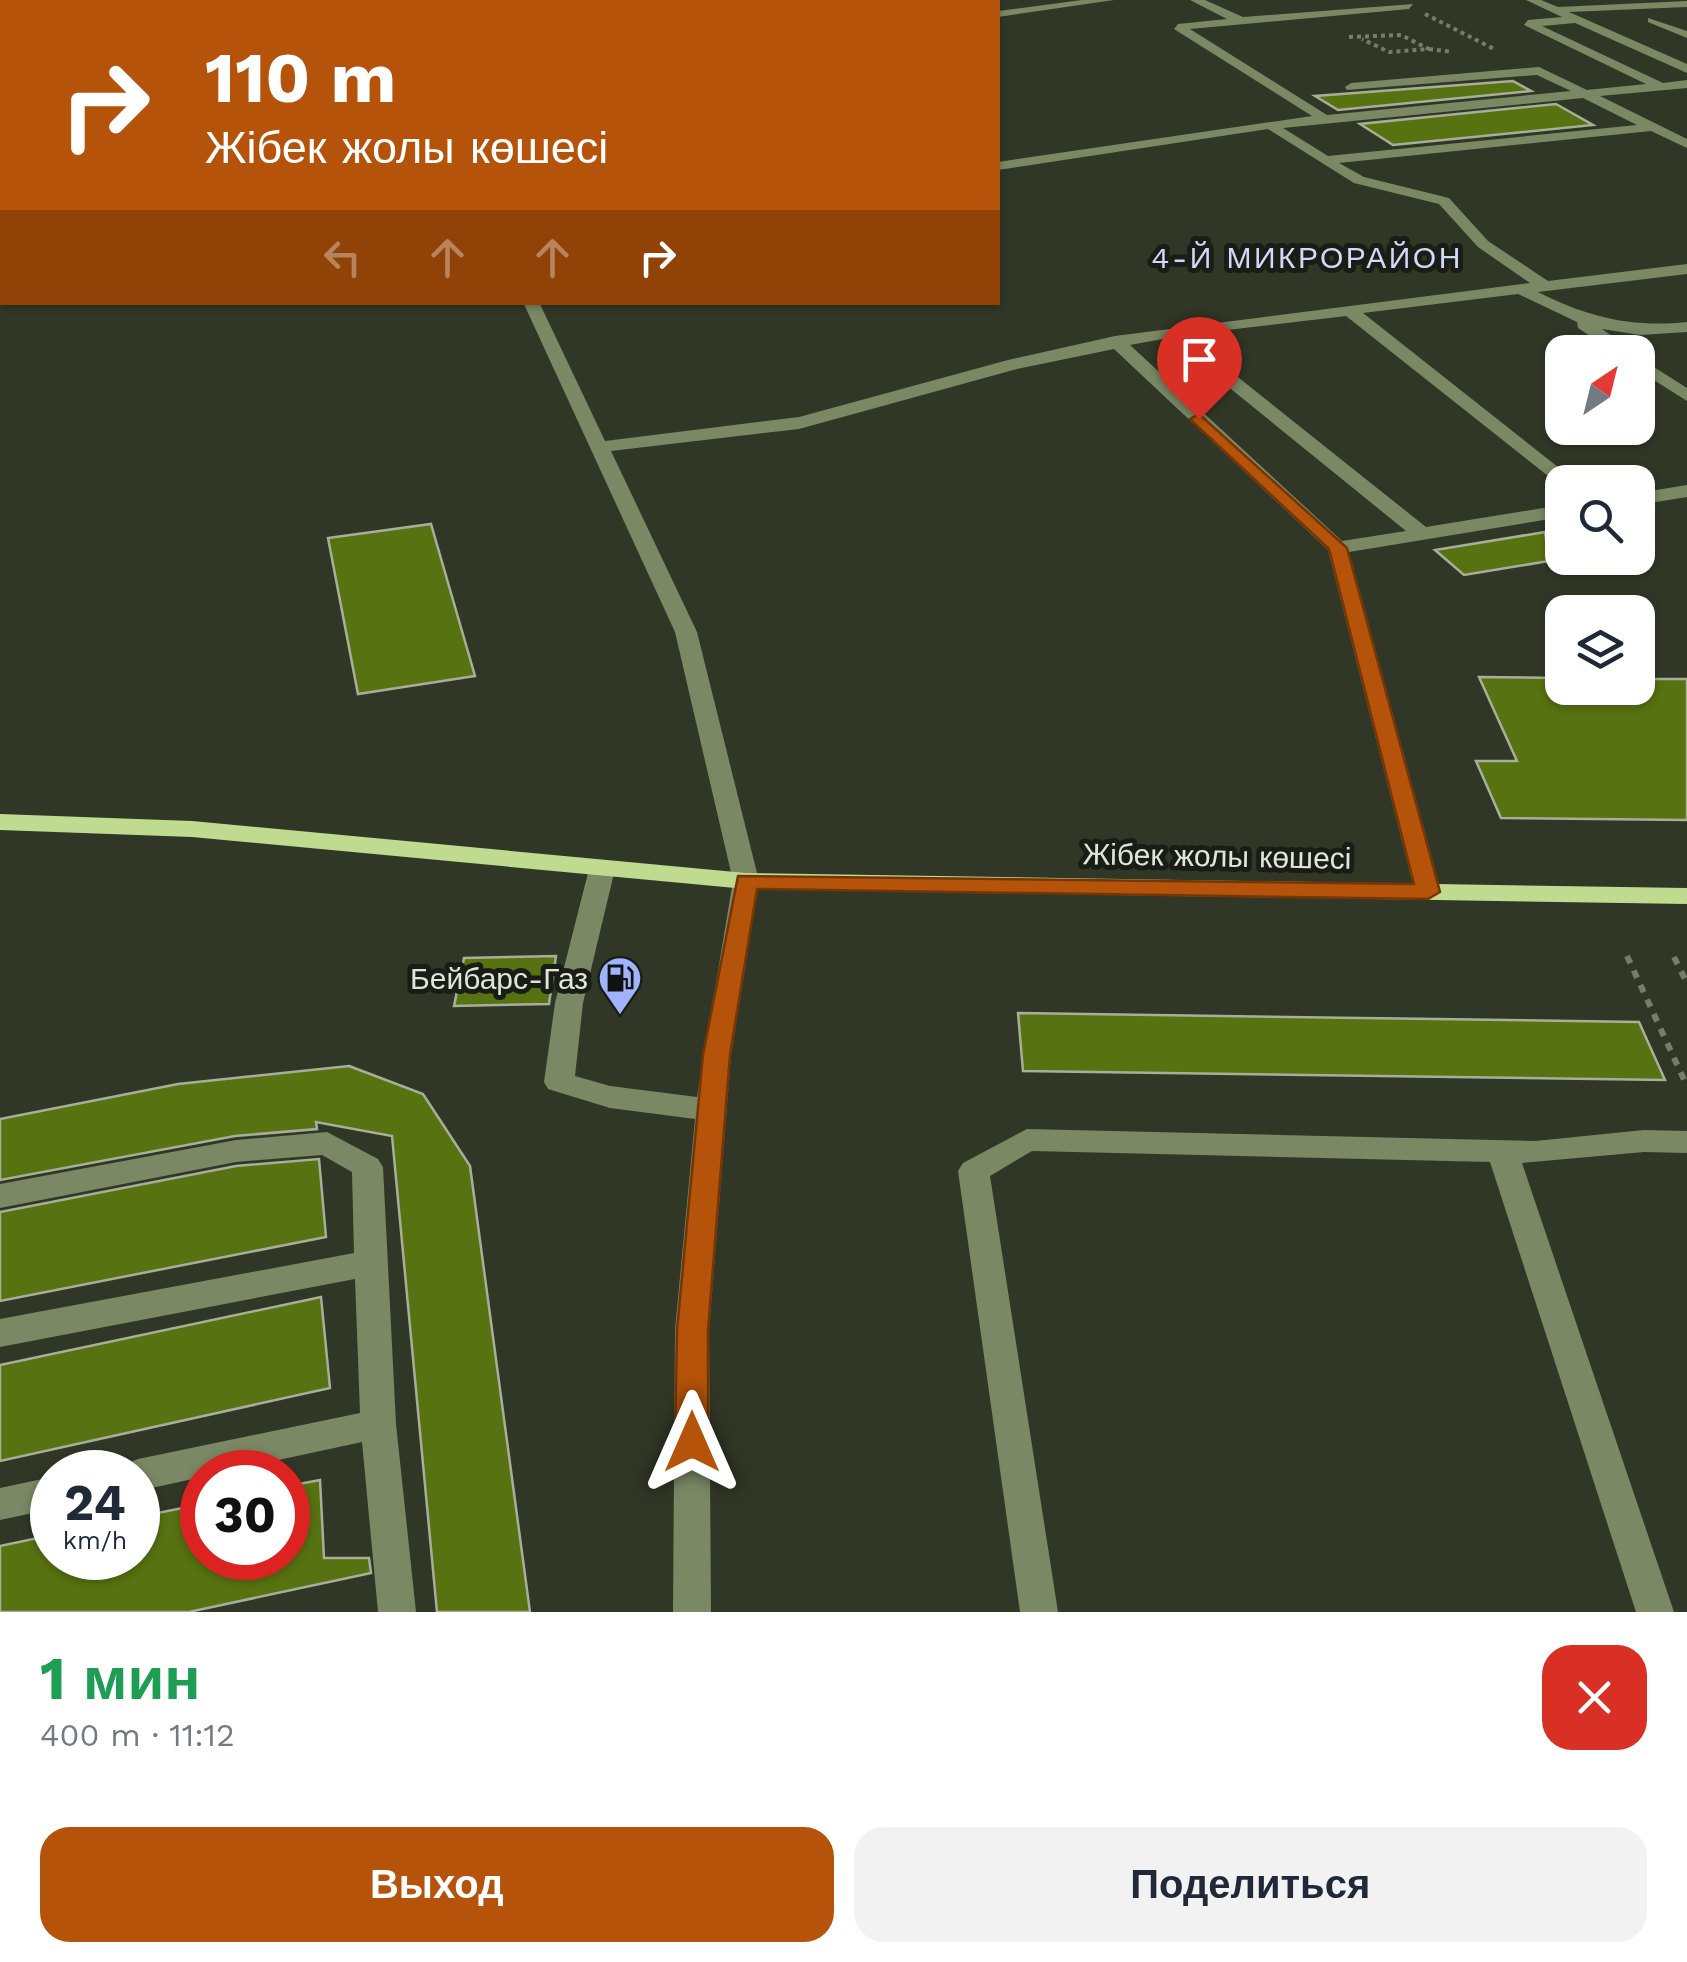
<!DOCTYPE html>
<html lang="ru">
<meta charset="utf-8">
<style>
body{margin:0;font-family:"Work Sans",sans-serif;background:#f2f2f3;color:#1f2937;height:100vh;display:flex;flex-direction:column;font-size:38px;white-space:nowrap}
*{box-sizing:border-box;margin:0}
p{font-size:32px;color:#747a83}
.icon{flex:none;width:55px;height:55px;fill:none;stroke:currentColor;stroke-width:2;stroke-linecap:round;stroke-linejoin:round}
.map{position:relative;height:1612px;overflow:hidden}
.drawer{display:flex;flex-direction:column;background:#fff;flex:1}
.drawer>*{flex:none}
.top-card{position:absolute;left:0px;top:0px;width:1000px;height:305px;box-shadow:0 2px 8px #0004;background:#b45309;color:#fff;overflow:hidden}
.needle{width:65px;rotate:35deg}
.buttons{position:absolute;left:1545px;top:335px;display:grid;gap:20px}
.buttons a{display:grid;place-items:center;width:110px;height:110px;border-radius:20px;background:#fff;box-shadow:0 2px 8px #0004;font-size:50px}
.speed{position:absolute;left:30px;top:1450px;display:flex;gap:20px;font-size:50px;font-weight:700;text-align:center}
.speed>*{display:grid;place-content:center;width:130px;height:130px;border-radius:50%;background:#fff;box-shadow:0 2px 8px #0004;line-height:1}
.speed small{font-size:25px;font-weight:400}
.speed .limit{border:15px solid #d22;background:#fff;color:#111}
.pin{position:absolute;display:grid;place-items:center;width:85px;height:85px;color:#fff;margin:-102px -42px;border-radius:50% 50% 50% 0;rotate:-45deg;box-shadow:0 0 10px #0007}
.pin .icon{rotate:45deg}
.me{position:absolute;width:110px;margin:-55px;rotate:0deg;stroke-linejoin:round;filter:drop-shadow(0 0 8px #0008)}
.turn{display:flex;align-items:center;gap:35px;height:210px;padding:0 40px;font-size:45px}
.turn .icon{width:130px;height:130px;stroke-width:2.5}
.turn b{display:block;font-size:70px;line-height:85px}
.lanes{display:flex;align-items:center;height:95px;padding:0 40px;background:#0003;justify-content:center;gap:50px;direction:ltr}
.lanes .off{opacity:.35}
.round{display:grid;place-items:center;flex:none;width:105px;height:105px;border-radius:30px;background:#f2f2f3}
.overview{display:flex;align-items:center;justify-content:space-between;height:170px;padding:0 40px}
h1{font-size:60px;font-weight:700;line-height:75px;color:#1e9e55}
.button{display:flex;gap:20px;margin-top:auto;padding:20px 40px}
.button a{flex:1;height:115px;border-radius:30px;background:#b45309;color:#fff;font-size:40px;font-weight:700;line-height:115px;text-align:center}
.button a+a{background:#f2f2f3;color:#1f2937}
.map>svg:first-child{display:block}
</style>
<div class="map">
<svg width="1687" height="1612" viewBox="0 0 1687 1612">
<rect width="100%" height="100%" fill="#313726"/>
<path fill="#577210" stroke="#a7af9b" stroke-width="2.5" d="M1513,81L1531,91L1338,110L1315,96Z
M1556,104L1593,125L1393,145L1360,124Z
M431,524L475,676L358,694L328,538Z
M1545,532L1549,561L1464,575L1435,550Z
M1479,677L1562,678V688H1638V679H1687V820L1501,818L1476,761H1517Z
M556,956L549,1004L454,1006L464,958Z
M1018,1013L1639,1022L1665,1080L1023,1071Z
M349,1066L423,1094L470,1166L530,1612H437L392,1136L316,1122L317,1129L235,1136L0,1180V1119L178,1084Z
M319,1159L326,1237L0,1301V1212L236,1166Z
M321,1297L330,1388L0,1461V1365Z
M320,1480L324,1558H369L371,1573L189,1612H0V1546L52,1535V1558H138V1517L202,1504V1558H288V1486Z"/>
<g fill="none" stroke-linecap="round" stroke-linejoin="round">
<path stroke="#777d6e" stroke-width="4" stroke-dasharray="4 4" stroke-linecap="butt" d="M1425,14L1494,49
M1349,37L1401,35L1429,49L1389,52L1362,39
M1429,49L1452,52"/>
<path stroke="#777d6e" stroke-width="6" stroke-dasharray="8 8" stroke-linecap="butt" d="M1627,956L1687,1086
M1674,957L1687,983"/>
<path fill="#7a8864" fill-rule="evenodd" d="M383,0H395L396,2H385Z
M1082,0H1114L998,17V11Z
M1190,0H1205L1243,17L1413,4L1409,9L1190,29L1327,115L1571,91L1537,75L1347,90L1345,87L1351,83L1539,67L1587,90L1646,84L1524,25L1528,20L1562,17L1526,0H1541L1558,7L1687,1V7L1569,12L1687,64V73L1575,23L1542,26L1663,83L1687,80V88L1600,96L1687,139V148L1651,131L1339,163L1364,177L1449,198L1488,241L1548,281L1687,264V274L1538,292C1587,317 1632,328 1687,322V332L1640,335L1602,329L1634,352H1614L1578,328L1577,322L1518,294L1363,313L1577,482H1562V487L1346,316L1185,335L1426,527L1562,505V517L1349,552L1441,892L1428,900L1415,892L1328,550L1114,349L1017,369L799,429L611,451L697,632L759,881L731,1055L709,1330L711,1612H673L675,1330L695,1119L610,1108L548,1089L544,1082L555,1003L589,869L602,861L615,869L583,1003L575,1076L610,1086L697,1097L733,881L675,632L523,302H539L605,441L799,417L1008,360L1115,336L1530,283L1478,247L1439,204L1354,183L1268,129L998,170V162L1312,116L1174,29L1178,24L1227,19ZM1583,98L1637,125L1328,156L1283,128ZM1168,338L1406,531L1342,541L1130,345Z
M1648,18L1687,31V38L1648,22Z
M1638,357L1687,388V401L1638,370Z
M1687,485V497L1638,505V493Z
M1027,1129L1535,1141L1644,1130L1687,1131V1153L1644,1152L1522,1163L1674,1612H1636L1490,1162L1032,1151L990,1176L1058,1612H1020L958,1171L963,1163Z
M327,1132L378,1159L383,1167L396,1424L416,1612H378L362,1442L223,1472H202V1477L138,1491V1472H121L125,1464L138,1459L360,1413L355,1279L0,1347V1319L354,1253L352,1172L322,1155L236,1162L0,1208V1184L236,1140Z
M52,1477V1509L0,1520V1488Z"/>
<path fill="#bfdb8f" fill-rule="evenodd" d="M0,814L192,821L746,873L1687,888V904L746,889L192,837L0,830Z"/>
</g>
<path fill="#b45309" stroke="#753606" stroke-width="2.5" d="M1199,414L1347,548L1440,892L1428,899L757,889L730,1055L708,1330V1442L703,1452L692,1456L680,1452L675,1442L677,1330L703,1055L738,876L1414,884L1329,549L1193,422L1190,419Z"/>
<defs>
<g id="fuel-pin" transform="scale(2.25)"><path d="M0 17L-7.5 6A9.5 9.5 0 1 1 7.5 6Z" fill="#a0b3fd" stroke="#1a1d16"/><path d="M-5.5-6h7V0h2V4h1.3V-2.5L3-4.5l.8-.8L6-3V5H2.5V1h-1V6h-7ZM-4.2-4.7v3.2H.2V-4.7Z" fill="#111"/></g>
</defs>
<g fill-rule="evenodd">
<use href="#fuel-pin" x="620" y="978"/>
</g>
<g text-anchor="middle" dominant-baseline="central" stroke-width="10" stroke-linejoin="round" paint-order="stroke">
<g font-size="30" letter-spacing="2.5" fill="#d1d9f6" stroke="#1a1d16">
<text x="1307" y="257">4-Й МИКРОРАЙОН</text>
</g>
<g font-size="30" fill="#e0e5da" stroke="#1a1d16">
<text transform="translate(1217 856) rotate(1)">Жібек жолы көшесі</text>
</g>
<g font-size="30" fill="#e0e5da" stroke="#1a1d16" text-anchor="end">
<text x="588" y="978">Бейбарс-Газ</text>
</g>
</g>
</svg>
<div class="buttons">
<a><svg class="needle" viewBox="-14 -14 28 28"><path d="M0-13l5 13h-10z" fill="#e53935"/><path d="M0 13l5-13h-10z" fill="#747a83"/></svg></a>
<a><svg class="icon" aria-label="search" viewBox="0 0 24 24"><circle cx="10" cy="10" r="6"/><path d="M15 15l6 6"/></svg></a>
<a><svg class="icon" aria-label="layers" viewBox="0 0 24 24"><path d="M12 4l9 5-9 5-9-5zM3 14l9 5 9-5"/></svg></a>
</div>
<div class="speed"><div>24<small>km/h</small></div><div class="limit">30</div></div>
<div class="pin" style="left:1199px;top:419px;background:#d93025"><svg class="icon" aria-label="arrive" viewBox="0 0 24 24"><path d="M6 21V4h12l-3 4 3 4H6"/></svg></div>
<svg class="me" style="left:692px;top:1442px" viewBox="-20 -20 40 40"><path d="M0-17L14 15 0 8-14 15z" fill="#b45309" stroke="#fff" stroke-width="4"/></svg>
<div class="top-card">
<div class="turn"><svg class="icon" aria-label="right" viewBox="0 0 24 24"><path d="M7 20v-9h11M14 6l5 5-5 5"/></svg><div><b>110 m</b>Жібек жолы көшесі</div></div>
<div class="lanes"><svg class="icon off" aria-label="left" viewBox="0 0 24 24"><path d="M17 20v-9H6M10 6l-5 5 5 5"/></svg><svg class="icon off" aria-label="ahead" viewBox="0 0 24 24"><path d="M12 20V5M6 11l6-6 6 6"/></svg><svg class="icon off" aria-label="ahead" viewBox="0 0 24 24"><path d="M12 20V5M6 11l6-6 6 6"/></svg><svg class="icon" aria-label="right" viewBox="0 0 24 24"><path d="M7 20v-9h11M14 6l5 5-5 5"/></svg></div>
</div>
</div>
<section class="drawer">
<div class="overview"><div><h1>1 мин</h1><p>400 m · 11:12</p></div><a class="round" style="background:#d93025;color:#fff"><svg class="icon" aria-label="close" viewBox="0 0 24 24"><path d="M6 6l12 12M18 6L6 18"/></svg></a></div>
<div class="button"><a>Выход</a><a>Поделиться</a></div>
</section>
